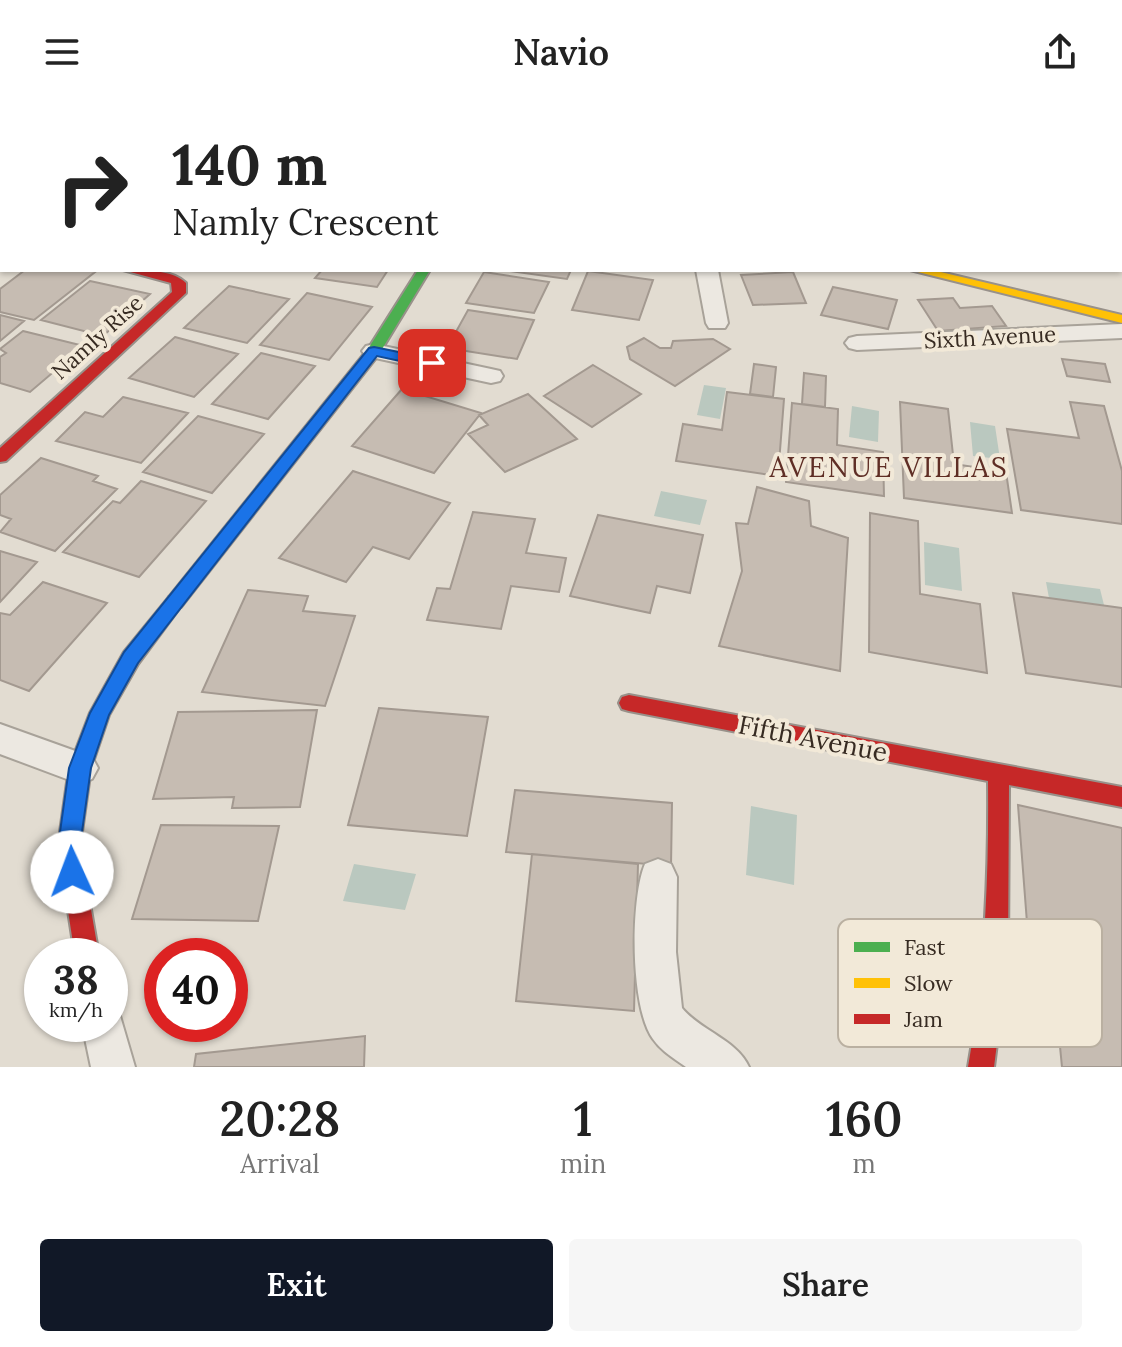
<!DOCTYPE html>
<style>
body{margin:0;font-family:Lora,serif;background:#f6f6f6;color:#222;height:100vh;display:flex;flex-direction:column;font-size:30px;white-space:nowrap}
*{box-sizing:border-box;margin:0}
p{font-size:26px;color:#767676}
.icon{flex:none;width:44px;height:44px;fill:none;stroke:currentColor;stroke-width:2;stroke-linecap:round;stroke-linejoin:round}
.map{position:relative;height:963px;overflow:hidden}
.drawer{display:flex;flex-direction:column;background:#fff;flex:1}
.drawer>*{flex:none}
.top-card{position:absolute;left:0px;top:0px;width:1122px;height:168px;box-shadow:0 2px 6px #0004;background:#fff;color:#222;overflow:hidden}
.speed{position:absolute;left:24px;top:834px;display:flex;gap:16px;font-size:40px;font-weight:700;text-align:center}
.speed>*{display:grid;place-content:center;width:104px;height:104px;border-radius:50%;background:#fff;box-shadow:0 2px 6px #0004;line-height:1}
.speed small{font-size:20px;font-weight:400}
.speed .limit{border:12px solid #d22;background:#fff;color:#111}
.pin{position:absolute;display:grid;place-items:center;width:68px;height:68px;color:#fff;margin:-34px;border-radius:16px;box-shadow:0 4px 12px #0006}
.me{position:absolute;width:88px;margin:-44px;rotate:358deg;stroke-linejoin:round;filter:drop-shadow(0 0 6px #0008)}
.turn{display:flex;align-items:center;gap:28px;height:168px;padding:0 40px;font-size:36px}
.turn .icon{width:104px;height:104px;stroke-width:2.5}
.turn b{display:block;font-size:56px;line-height:68px}
.eta{display:flex;justify-content:space-evenly;align-items:center;height:136px;text-align:center}
.eta b{font-size:48px;font-weight:600;line-height:56px}
.button{display:flex;gap:16px;margin-top:auto;padding:16px 40px}
.button a{flex:1;height:92px;border-radius:8px;background:#111827;color:#fff;font-size:32px;font-weight:600;line-height:92px;text-align:center}
.button a+a{background:#f6f6f6;color:#222}
header{display:flex;justify-content:space-between;align-items:center;height:104px;padding:0 40px;background:#fff;font-size:36px;font-weight:600}
.map>svg:first-child{display:block}
</style>
<header><svg class="icon" aria-label="menu" viewBox="0 0 24 24"><path d="M4 6h16M4 12h16M4 18h16"/></svg>Navio<svg class="icon" aria-label="share" viewBox="0 0 24 24"><path d="M12 15V3M7 8l5-5 5 5M5 13v7h14v-7"/></svg></header>
<div class="map">
<svg width="1122" height="963" viewBox="0 0 1122 963">
<rect width="100%" height="100%" fill="#e2dcd1"/>
<path fill="#bac8bf" d="M704,281L726,284L720,315L697,311Z
M852,302L879,307L878,338L849,333Z
M970,318L995,322L1000,355L973,352Z
M661,387L707,396L700,421L654,412Z
M924,438L959,444L962,487L925,481Z
M1046,478L1100,485L1104,501L1049,494Z
M751,702L797,711L794,781L746,771Z
M354,760L416,770L405,806L343,797Z"/>
<path fill="#c6bcb2" stroke="#a39990" stroke-width="2" d="M25,166H89L95,168L34,216L0,208V185Z
M322,166H388L377,183L315,174Z
M502,166H571L567,175Z
M588,167L653,176L639,216L572,206Z
M484,168L549,178L534,209L466,199Z
M793,168L806,199L753,201L741,171Z
M90,177L150,190L103,232L41,216Z
M229,182L289,195L247,239L184,224Z
M833,183L897,196L888,225L821,211Z
M307,189L372,203L329,256L260,241Z
M953,194L960,204L992,202L1006,222L938,227L918,196Z
M468,206L534,216L517,255L447,244Z
M0,211L24,217L0,237Z
M23,227L84,242L30,288L0,279V253L6,249L0,245Z
M175,233L238,250L194,293L129,274Z
M644,234L660,244H671L673,237L713,235L730,245L675,282L630,255L627,243Z
M261,249L315,262L268,315L212,300Z
M1062,255L1105,260L1110,278L1067,272Z
M754,260L776,263L773,293L750,290Z
M593,261L641,290L592,323L544,292Z
M804,269L826,272L825,303L802,300Z
M402,285L481,309L434,369L352,342Z
M727,288L784,295L778,372L676,357L683,320L722,326Z
M528,290L577,335L505,368L468,330L488,321L479,311Z
M123,293L188,309L141,359L56,337L85,308L103,313Z
M900,298L948,305L954,360L1006,368L1012,409L904,394Z
M1070,298L1104,302L1122,367V420L1021,406L1007,325L1079,334Z
M792,299L838,305L837,341L883,348L884,392L786,378Z
M198,312L264,330L212,389L143,368Z
M41,354L98,372L93,377L117,385L55,447L0,428L11,415L0,411V391Z
M353,367L450,399L409,455L373,443L346,478L279,454Z
M141,377L206,397L139,473L63,448L113,397L120,399Z
M757,383L809,397L811,422L848,434L840,567L719,542L742,467L736,419L748,420Z
M473,408L535,415L526,449L566,454L559,488L511,482L501,525L427,516L437,484L450,485Z
M870,409L918,417L920,490L980,500L987,569L869,548Z
M598,411L703,431L690,489L657,482L650,509L570,492Z
M0,447L37,458L0,498Z
M43,478L107,499L29,587L0,576V509L10,511Z
M248,486L308,492L303,507L355,512L325,602L202,588Z
M1013,489L1122,504V583L1026,569Z
M379,604L488,613L467,732L348,721Z
M317,606L300,703L232,704L234,693L153,695L178,608Z
M515,686L672,699L671,762L506,748Z
M1018,701L1122,724V963H1062L1051,850L1029,845Z
M161,721L279,722L258,817L132,815Z
M532,750L638,760L634,907L516,897Z
M365,932L364,963H194L196,950Z"/>
<g fill="none" stroke-linecap="round" stroke-linejoin="round">
<g stroke="#a8a299" stroke-width="4">
<path id="street" d="M726,0H743L744,2H727Z
M835,0H852L853,2H836Z
M931,0H962L963,2H932Z
M1120,18H1122V28H1120Z
M1120,100L1122,101V113L1120,112Z
M0,141H2L0,154Z
M696,166H718L728,219L725,224H709L706,219Z
M1122,220V234L857,246L849,244L845,239L849,234L857,232Z
M374,240L491,265L500,267L503,272L500,277L491,279L366,252L362,247L366,242Z
M0,620L92,653L98,664L92,675L80,680L0,650Z
M658,755L671,760L677,773L676,848L682,904C701,927 737,936 749,963H686C675,955 661,947 653,935C630,904 630,795 645,760Z
M110,902L118,905L135,963H91L82,920H110Z"/>
</g>
<g stroke="#98918a" stroke-width="4">
<path id="fast" d="M418,166H430L379,250L181,503H169L166,498L169,493L368,245Z"/>
</g>
<g stroke="#98918a" stroke-width="4">
<path id="slow" d="M910,166H932L1122,211V219Z"/>
</g>
<g stroke="#98918a" stroke-width="4">
<path id="jam" d="M0,14H2V20H0Z
M123,166C142,166 172,165 186,179V189L6,357L0,358V344L172,188L171,179Z
M175,491L181,493L184,498L138,560L109,611L91,664L80,742L99,852H75L58,742L69,664L90,609L124,548L169,493Z
M629,591L1122,683V703L1009,681L1008,853L994,963H968C985,868 989,773 988,677L629,607L622,605L619,599L622,593Z"/>
</g>
<path stroke="#c4bfb8" stroke-width="3" stroke-dasharray="4 3" stroke-linecap="butt" d="M24,0L38,2
M127,2L130,0"/>
<use href="#street" fill="#ece8e1" fill-rule="evenodd"/>
<use href="#fast" fill="#4caf50" fill-rule="evenodd"/>
<use href="#slow" fill="#ffc107" fill-rule="evenodd"/>
<use href="#jam" fill="#c62828" fill-rule="evenodd"/>
</g>
<path fill="#1a73e8" stroke="#114b97" stroke-width="2" d="M374,243L438,256L440,259L432,264L377,252L138,559L109,611L91,664L80,742L84,768L81,775L72,779L64,775L58,742L69,664L90,609L124,548L369,244Z"/>
<g text-anchor="middle" dominant-baseline="central" stroke-width="8" stroke-linejoin="round" paint-order="stroke">
<g font-size="22" fill="#372b22" stroke="#f2e9d8">
<text transform="translate(97 233) rotate(-42)">Namly Rise</text>
<text transform="translate(990 233) rotate(-3)">Sixth Avenue</text>
</g>
<g font-size="26" fill="#372b22" stroke="#f2e9d8">
<text transform="translate(813 634) rotate(11)">Fifth Avenue</text>
</g>
<g font-size="28" letter-spacing="2" fill="#5f2e25" stroke="#f2e9d8">
<text x="889" y="363">AVENUE VILLAS</text>
</g>
</g>
<rect x="838" y="815" width="264" height="128" rx="12" fill="#f2e9d8" stroke="#bab0a1" stroke-width="2"/>
<rect x="854" y="838" width="36" height="10" fill="#4caf50"/>
<rect x="854" y="874" width="36" height="10" fill="#ffc107"/>
<rect x="854" y="910" width="36" height="10" fill="#c62828"/>
<g font-size="22" fill="#372b22">
<text x="904" y="851">Fast</text>
<text x="904" y="887">Slow</text>
<text x="904" y="923">Jam</text>
</g>
</svg>
<div class="speed"><div>38<small>km/h</small></div><div class="limit">40</div></div>
<div class="pin" style="left:432px;top:259px;background:#d93025"><svg class="icon" aria-label="arrive" viewBox="0 0 24 24"><path d="M6 21V4h12l-3 4 3 4H6"/></svg></div>
<svg class="me" style="left:72px;top:768px" viewBox="-20 -20 40 40"><circle r="19" fill="#fff"/><path d="M0-13L10 11 0 6-10 11z" fill="#1a73e8"/></svg>
<div class="top-card">
<div class="turn"><svg class="icon" aria-label="right" viewBox="0 0 24 24"><path d="M7 20v-9h11M14 6l5 5-5 5"/></svg><div><b>140 m</b>Namly Crescent</div></div>
</div>
</div>
<section class="drawer">
<div class="eta">
<div><b>20:28</b><p>Arrival</p></div>
<div><b>1</b><p>min</p></div>
<div><b>160</b><p>m</p></div>
</div>
<div class="button"><a>Exit</a><a>Share</a></div>
</section>
